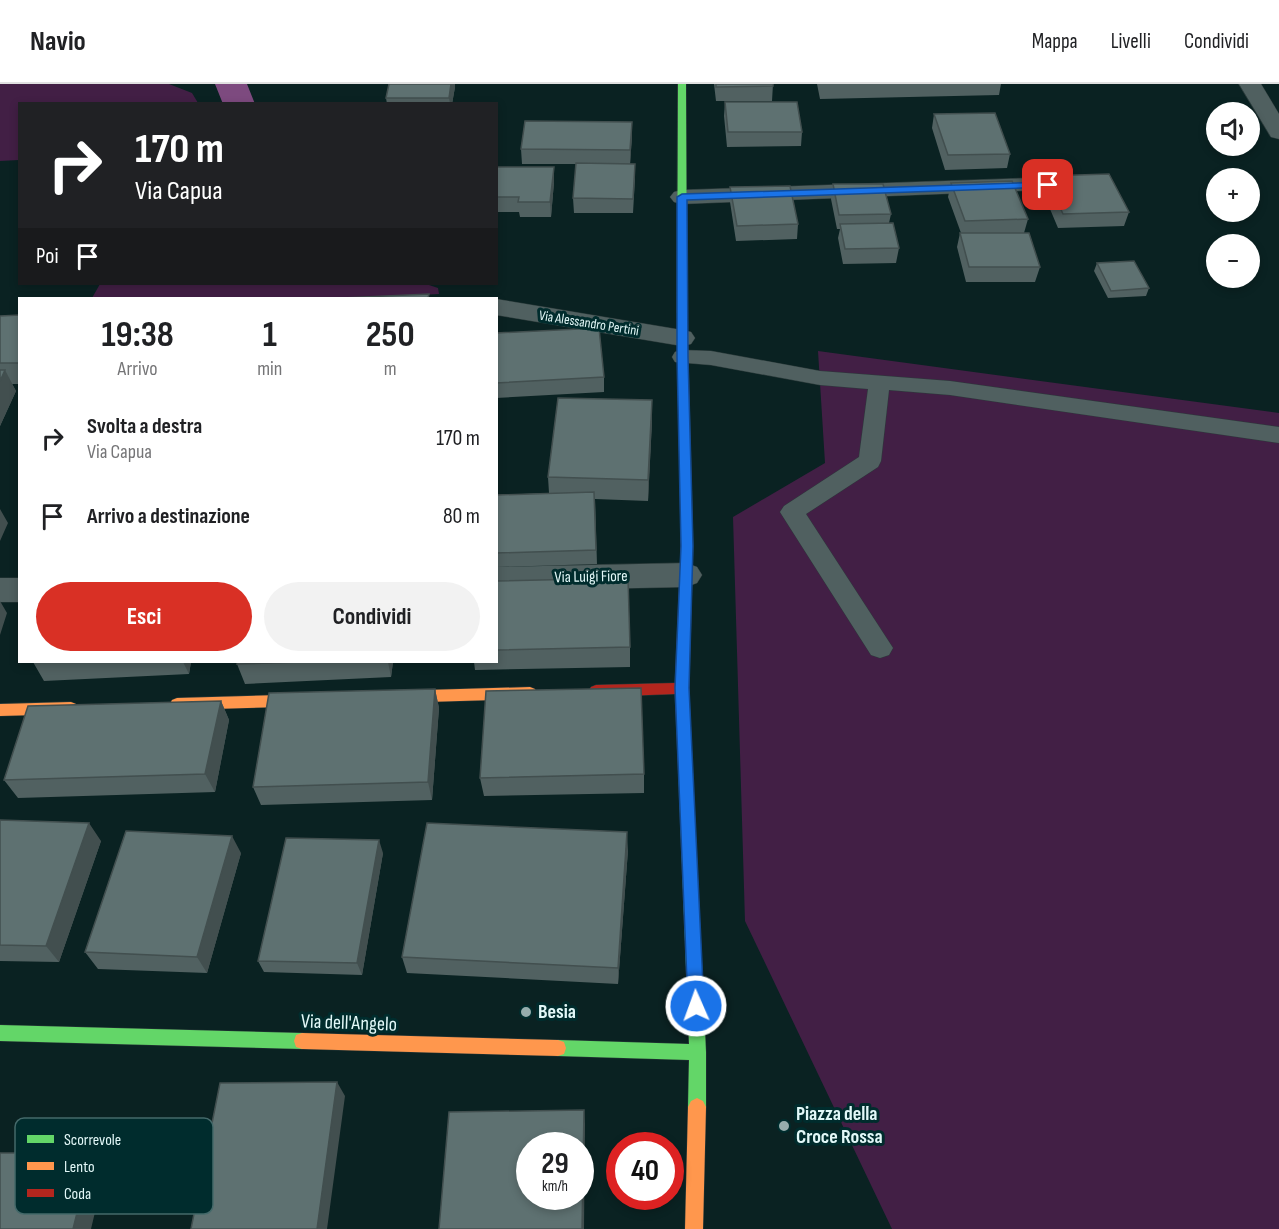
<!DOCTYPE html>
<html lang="it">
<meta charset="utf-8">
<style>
body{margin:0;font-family:"Sofia Sans Condensed",sans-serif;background:#f2f2f2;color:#202124;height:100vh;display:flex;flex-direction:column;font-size:22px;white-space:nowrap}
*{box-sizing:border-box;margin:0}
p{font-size:20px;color:#757577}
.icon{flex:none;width:33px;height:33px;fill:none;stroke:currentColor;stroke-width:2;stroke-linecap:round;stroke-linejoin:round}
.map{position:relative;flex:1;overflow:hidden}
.drawer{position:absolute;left:18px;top:213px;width:480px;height:366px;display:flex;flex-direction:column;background:#fff;border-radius:0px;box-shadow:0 3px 9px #0003}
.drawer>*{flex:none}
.top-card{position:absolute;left:18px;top:18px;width:480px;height:183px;border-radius:0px;box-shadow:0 3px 9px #0003;background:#202124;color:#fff;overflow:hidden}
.fabs{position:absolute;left:1206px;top:18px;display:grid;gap:12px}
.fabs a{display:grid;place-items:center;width:54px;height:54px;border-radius:50%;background:#fff;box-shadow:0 3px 9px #0003;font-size:30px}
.speed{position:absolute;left:516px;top:1048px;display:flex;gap:12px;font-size:30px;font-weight:700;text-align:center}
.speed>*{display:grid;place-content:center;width:78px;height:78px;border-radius:50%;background:#fff;box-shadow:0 3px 9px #0003;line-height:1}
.speed small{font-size:15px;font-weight:400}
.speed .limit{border:9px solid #d22;background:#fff;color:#111}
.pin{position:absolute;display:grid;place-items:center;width:51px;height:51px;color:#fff;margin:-26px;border-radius:12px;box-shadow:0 3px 9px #0006}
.me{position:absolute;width:66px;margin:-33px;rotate:358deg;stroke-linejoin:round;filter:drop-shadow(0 0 4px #0008)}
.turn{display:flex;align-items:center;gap:21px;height:126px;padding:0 18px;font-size:27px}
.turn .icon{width:78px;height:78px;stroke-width:2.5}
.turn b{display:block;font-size:42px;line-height:51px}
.then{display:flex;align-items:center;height:57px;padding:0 18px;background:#0003;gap:12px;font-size:22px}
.eta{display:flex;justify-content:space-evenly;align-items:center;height:102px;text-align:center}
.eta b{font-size:36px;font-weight:700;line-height:42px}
.action{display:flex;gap:12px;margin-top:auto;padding:12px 18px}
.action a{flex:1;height:69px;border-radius:36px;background:#d93025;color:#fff;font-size:24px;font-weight:700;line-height:69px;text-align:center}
.action a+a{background:#f2f2f2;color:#202124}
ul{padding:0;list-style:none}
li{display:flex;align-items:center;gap:18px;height:78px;padding:0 18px}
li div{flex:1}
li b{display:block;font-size:22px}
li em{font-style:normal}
header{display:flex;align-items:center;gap:36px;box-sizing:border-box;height:84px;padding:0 30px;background:#fff;border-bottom:2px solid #e0e0e0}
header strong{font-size:28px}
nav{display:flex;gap:33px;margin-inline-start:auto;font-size:21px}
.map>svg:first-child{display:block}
</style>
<header>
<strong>Navio</strong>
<nav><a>Mappa</a><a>Livelli</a><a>Condividi</a></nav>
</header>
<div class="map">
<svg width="1279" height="1145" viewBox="0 0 1279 1145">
<rect width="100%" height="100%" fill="#0a2222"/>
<path fill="#421f45" d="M0,0H169L192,9L198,19L20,20L19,76L0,77Z
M100,200H426L438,204L439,210L360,214H92Z
M818,267L1279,329V1145H892L745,837L733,433L825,379Z"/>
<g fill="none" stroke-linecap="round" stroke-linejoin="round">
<path fill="#7d4a7f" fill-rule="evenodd" d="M215,0H247L255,20H223Z"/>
<g stroke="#2b3a3a" stroke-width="1">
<path id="lane" d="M682,266L711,267L820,287L950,297L1279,343V359L950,311L889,306L881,377L878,383L806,430L893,564L889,571L880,574L871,571L780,428L784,422L859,373L868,305L820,301L711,281L675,278L672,273L675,268Z"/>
</g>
<g stroke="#2b3a3a" stroke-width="1">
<path id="street" d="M1239,0H1261L1279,30V55L1271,53Z
M1088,92L1096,94L1100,99L1096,104L682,120L674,118L670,113L674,108L682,106Z
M496,215L682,246L691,248L695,254L691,260L682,262L496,231Z
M686,479L697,483L702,491L697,499L686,503L496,507V483Z
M0,494H20V518H0Z"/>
</g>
<g stroke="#2b3a3a" stroke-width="1">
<path id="fast" d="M678,0H686L687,229L682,232L677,229Z
M685,672L690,674L692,678L706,968V1023L703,1029L697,1032L691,1029L688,1023L689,976L558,972L552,970L550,964L552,958L558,956L689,960L678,678L680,674Z
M0,941L302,949L308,951L310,957L308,963L302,965L0,957Z"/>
</g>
<g stroke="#2b3a3a" stroke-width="1">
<path id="slow" d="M530,603L535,605L537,609L535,613L530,615L393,619L388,617L386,613L388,609L393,607Z
M314,610L319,612L321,616L319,620L314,622L177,626L172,624L170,620L172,616L177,614Z
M71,618L76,620L78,624L76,628L71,630L0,632V620Z
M302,949L558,956L564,958L566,964L564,970L558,972L302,965L296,963L294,957L296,951Z
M697,1014L703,1017L706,1023L703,1145H685L688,1023L691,1017Z"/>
</g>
<g stroke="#2b3a3a" stroke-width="1">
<path id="jam" d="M682,226L687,229L693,462L689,604L692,678L690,682L685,684L680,682L678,678L675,610L596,613L591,611L589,607L591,603L596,601L675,599L681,462L677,229Z"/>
</g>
<use href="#lane" fill="#506060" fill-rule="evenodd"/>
<use href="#street" fill="#506060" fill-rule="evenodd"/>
<use href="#fast" fill="#63d668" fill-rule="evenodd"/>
<use href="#slow" fill="#ff974d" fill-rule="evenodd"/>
<use href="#jam" fill="#b3261e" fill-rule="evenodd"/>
</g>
<path fill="#516161" d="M389,0H455V3L452,20H387L386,14Z
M714,0H787H773L772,17H716Z
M817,0H1001L999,11L820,15Z
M725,18L802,48L801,62L727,63L724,32Z
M934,30L1010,70L1007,84L945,86L932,44Z
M632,52L630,80L635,94L633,129H574L573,114L576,80H522L521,65Z
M496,83H554V98L551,133H520L519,128H496Z
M1046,92L1129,128L1124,142L1058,144L1042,106Z
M951,99L1028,135L1024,149L1040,183L1035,198H966L957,163L960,149H961L948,113Z
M833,100L891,130L889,139L899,164L896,179L843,180L838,154L840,145H837L831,115Z
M730,103L798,140L797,155L736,157L730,118Z
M1097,179L1149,204L1146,212L1108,214L1094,187Z
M20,231V300H12L16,307L0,342V232Z
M496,249L604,293V308L496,314Z
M652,337L648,417L595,415L597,480L496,483V411L549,409L548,393Z
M496,497L630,563V583L475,586L474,578H496Z
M33,578H191L189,590L44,597Z
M238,578H393L391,593L245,600L237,580Z
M435,605L439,624L432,716L261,721L253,703Z
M221,617L229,636L215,708L18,714L4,696Z
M644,690V709L484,712L480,694Z
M0,736L101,757L59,878L0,877Z
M628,766L618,900L407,889L402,873Z
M241,769L207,889L98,885L85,868Z
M383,769L362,891L264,888L258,877Z"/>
<path fill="#424f4f" d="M451,0H455V3L452,20H450L449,14Z
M632,38V52L630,81V66Z
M554,83V98L551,133L550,118Z
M5,286L16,307L0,342V297Z
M652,316V337L648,417V396Z
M0,425L8,439L0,457Z
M0,517L7,529L0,551Z
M183,578H191L189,590Z
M388,578H393L391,593Z
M435,605L439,624L432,716L428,698Z
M221,617L229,636L215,708L205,690Z
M89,739L101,757L59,878L46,862Z
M627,748L628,766L618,900V884Z
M232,752L241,769L207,889L197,873Z
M379,756L383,769L362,891L357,879Z
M337,998L345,1012L327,1145H317Z
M584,1026L585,1040L584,1145H582Z
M92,1069L106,1082L91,1145H73Z"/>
<path fill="#5e7171" stroke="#424f4f" stroke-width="1.5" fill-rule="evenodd" d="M389,0H451L449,14H386Z
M716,0H773V2L716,3Z
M725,18H797L802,48H728Z
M995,29L1010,70L948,71L934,30Z
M525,37L632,38L630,66L521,65Z
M576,79L635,80L633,115L573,114Z
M496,83H554L550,118H518L519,113H496Z
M1109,90L1129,128L1063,130L1046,92Z
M1012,97L1028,135L965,137L951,99Z
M833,100H883L891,130L839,131Z
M790,102L798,140L737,142L730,103Z
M893,139L899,164L845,165L840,140Z
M960,149H1029L1040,183H969Z
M1134,177L1149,204L1111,207L1097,179Z
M429,210L428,214H342Z
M20,231V279H0V232Z
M599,244L604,293L496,299V249Z
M0,286H5L0,297Z
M558,314L652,316L648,396L548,393Z
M594,408L596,466L496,469V411Z
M628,494L630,563L496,566V497Z
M238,578H301L237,580Z
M641,604L644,690L480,694L486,607Z
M435,605L428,698L253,703L269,609Z
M221,617L205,690L4,696L28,622Z
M0,736L89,739L46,862L0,861Z
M427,739L627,748L618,884L402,873Z
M126,747L232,752L197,873L85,868Z
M286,754L379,756L357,879L258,877Z
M337,998L317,1145H191L220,999Z
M584,1026L582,1145H439L449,1028ZM530,1062H580V1113H530Z
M0,1069H92L73,1145H0Z"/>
<path fill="#1a73e8" stroke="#114b97" stroke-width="1.5" d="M1048,98L1052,99V103L687,116L688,273L693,462L689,604L704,922L702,927L696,930L690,927L688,922L675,604L681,462L677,273V113L682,110Z"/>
<g fill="#96adad" stroke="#002c2d" stroke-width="2">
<circle cx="526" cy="928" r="6"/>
<circle cx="784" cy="1042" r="6"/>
</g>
<g text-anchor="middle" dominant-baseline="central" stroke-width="6" stroke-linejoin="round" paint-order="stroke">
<g font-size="14" fill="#e2f8f8" stroke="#002c2d">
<text transform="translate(589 239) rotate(9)">Via Alessandro Pertini</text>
</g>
<g font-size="16" fill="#e2f8f8" stroke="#002c2d">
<text transform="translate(591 493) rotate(-1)">Via Luigi Fiore</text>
</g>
<g font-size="20" font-weight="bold" fill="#e2f8f8" stroke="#002c2d" text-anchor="start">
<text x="538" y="928">Besia</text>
<text x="796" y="1030">Piazza della<tspan x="796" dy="23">Croce Rossa</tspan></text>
</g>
<g font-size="20" fill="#e2f8f8" stroke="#002c2d">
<text transform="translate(349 939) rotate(2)">Via dell'Angelo</text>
</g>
</g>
<rect x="15" y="1034" width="198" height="96" rx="9" fill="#002c2d" stroke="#44696a" stroke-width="1.5"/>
<rect x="27" y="1051" width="27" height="8" fill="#63d668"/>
<rect x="27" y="1078" width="27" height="8" fill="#ff974d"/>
<rect x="27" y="1105" width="27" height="8" fill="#b3261e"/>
<g font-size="16" fill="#e2f8f8">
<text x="64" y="1061">Scorrevole</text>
<text x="64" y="1088">Lento</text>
<text x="64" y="1115">Coda</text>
</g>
</svg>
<div class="fabs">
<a><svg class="icon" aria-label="sound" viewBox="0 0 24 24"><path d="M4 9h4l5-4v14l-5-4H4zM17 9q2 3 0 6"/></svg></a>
<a>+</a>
<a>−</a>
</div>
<div class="speed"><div>29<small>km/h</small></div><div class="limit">40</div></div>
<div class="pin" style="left:1048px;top:101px;background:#d93025"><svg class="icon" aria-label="arrive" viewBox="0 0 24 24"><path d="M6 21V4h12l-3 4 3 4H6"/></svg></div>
<svg class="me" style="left:696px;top:922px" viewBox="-20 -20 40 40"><circle r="17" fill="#1a73e8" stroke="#fff" stroke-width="3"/><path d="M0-11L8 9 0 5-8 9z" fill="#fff"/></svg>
<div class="top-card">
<div class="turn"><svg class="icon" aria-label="right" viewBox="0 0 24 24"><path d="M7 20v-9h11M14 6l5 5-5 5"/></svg><div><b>170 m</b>Via Capua</div></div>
<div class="then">Poi<svg class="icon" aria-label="arrive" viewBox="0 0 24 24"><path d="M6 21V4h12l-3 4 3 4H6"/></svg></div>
</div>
<section class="drawer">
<div class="eta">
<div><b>19:38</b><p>Arrivo</p></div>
<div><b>1</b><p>min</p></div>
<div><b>250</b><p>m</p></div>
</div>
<ul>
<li><svg class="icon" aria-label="right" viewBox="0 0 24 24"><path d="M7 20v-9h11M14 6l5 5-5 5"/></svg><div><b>Svolta a destra</b><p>Via Capua</p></div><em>170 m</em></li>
<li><svg class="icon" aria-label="arrive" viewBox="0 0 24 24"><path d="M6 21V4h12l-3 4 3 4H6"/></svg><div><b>Arrivo a destinazione</b></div><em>80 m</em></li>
</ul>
<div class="action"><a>Esci</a><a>Condividi</a></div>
</section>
</div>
